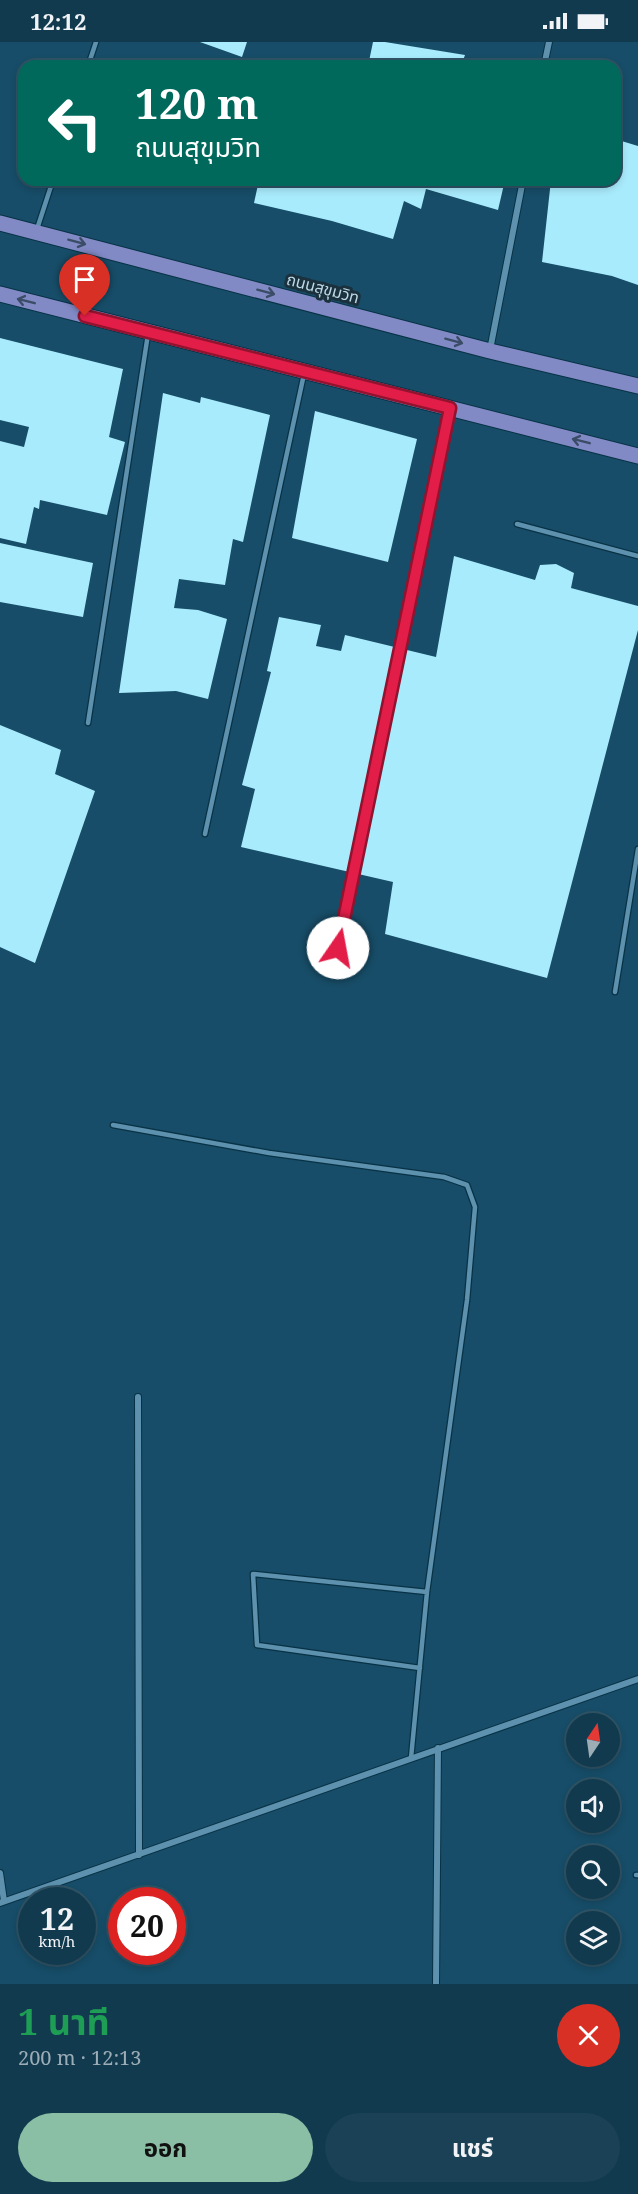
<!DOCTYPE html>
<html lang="th">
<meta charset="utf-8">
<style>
body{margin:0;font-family:"Noto Serif","Noto Sans Thai",serif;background:#1a4155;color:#f1f3f6;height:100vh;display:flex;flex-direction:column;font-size:22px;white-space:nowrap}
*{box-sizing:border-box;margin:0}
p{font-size:20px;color:#9cadb6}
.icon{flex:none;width:33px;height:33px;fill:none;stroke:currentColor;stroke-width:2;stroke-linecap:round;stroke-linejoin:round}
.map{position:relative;height:1942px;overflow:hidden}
.drawer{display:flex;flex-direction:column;background:#113a4e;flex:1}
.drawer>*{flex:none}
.banner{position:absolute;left:18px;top:18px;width:603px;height:126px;border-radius:18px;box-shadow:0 3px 9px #0003,0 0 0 2px #305466;background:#00695c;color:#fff;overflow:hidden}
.needle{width:39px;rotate:13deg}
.controls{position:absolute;left:566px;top:1671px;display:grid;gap:12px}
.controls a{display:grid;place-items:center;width:54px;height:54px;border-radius:50%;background:#113a4e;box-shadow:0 3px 9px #0003,0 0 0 2px #305466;font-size:30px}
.speed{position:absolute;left:18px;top:1845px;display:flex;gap:12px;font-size:30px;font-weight:700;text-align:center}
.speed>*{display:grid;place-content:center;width:78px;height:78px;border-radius:50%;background:#113a4e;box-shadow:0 3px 9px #0003,0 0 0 2px #305466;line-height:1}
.speed small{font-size:15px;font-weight:400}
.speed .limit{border:9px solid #d22;background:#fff;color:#111}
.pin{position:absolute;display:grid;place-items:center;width:51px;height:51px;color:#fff;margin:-62px -26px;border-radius:50% 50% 50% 0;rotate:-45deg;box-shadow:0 0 6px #0007}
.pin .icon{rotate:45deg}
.me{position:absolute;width:66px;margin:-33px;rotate:12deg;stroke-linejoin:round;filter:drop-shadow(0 0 4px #0008)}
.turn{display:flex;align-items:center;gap:21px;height:126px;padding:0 18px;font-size:27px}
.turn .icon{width:78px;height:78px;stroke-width:2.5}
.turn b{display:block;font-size:42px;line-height:51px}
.round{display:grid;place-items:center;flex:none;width:63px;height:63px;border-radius:32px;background:#1a4155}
.headline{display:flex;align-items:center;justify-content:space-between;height:102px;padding:0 18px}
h1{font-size:36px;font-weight:700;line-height:45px;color:#1e9e55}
.cta{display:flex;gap:12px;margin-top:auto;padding:12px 18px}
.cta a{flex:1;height:69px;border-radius:36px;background:#8abfa5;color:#111;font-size:24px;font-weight:700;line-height:69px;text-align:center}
.cta a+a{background:#1a4155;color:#f1f3f6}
.status{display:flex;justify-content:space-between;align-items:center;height:42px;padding:0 30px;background:#113a4e;direction:ltr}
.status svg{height:16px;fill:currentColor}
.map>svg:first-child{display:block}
</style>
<div class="status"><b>12:12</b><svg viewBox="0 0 49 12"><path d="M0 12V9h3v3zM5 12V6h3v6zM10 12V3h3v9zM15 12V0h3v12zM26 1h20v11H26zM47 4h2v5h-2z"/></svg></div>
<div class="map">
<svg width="638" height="1942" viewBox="0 0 638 1942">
<rect width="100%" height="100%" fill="#174d68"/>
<path fill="#a8ebfc" d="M200,0H247L242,15Z
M373,0H385L465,13L461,24H368Z
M615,97L638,104V243L612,234L542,220L551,138H615Z
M259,138H505L498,168L426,147L421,167L404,159L393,197L332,179L254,161Z
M0,296L123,327L109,395L125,400L107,473L40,458L39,467L34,465L26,502L0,496V399L24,405L29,385L0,378Z
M163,351L200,361L201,355L270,373L243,500L233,497L225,543L179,537L174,566L198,568L227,577L208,657L176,649L119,651Z
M315,369L417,397L388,520L292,496Z
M0,501L93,521L83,575L0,560Z
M454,514L535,538L540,523L556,522L574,531L571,546L638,564V588L547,936L385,892L393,840L241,805L255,747L242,743L271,630L267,629L279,575L321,583L316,604L341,609L345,593L436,615Z
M0,683L61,708L55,732L95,749L35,921L0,905Z"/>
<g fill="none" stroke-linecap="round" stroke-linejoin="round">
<g stroke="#083246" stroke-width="7">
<path id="lane" d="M88,24L96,0
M37,187L53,138
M517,482L638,514
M88,681L148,292
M205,792L304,332
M338,906L450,369
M615,950L638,807
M113,1083L269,1111L444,1135L467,1143L475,1165L467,1258L427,1550L411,1716
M420,1626L257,1603L253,1532L427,1550
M636,1833H638"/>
</g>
<g stroke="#083246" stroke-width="8">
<path id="street" d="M544,24L549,0
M490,308L523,138
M138,1355L139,1813
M0,1831L4,1859
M0,1861L638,1637
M436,1942L438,1706"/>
</g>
<g stroke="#083246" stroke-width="17">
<path id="primary" d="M0,181L490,309L638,344
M0,252L638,414"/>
</g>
<use href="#lane" stroke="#5d91ae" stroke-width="4.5"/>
<use href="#street" stroke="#5d91ae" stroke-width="6"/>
<use href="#primary" stroke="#818ac5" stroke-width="15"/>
</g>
<defs><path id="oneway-shaft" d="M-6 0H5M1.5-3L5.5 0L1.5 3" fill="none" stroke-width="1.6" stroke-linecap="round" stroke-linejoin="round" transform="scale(1.5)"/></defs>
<g stroke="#3a4c66">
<use href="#oneway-shaft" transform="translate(77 200) rotate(15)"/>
<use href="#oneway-shaft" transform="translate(266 250) rotate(15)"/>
<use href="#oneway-shaft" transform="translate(26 259) rotate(-166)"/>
<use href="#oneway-shaft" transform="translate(454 299) rotate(15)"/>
<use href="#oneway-shaft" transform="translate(581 399) rotate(-166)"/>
</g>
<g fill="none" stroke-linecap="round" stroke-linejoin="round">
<g stroke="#92132f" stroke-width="15">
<path id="route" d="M85,274L450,366L338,906"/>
</g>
<use href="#route" stroke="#e11d48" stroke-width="10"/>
</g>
<g text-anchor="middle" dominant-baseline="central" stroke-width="6" stroke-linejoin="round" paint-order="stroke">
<g font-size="16" fill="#bdd8e7" stroke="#1b313d">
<text transform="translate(323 246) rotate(15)">ถนนสุขุมวิท</text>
</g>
</g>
</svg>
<div class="controls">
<a><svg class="needle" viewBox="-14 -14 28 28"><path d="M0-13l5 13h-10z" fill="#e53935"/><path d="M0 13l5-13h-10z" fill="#9cadb6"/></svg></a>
<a><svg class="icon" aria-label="sound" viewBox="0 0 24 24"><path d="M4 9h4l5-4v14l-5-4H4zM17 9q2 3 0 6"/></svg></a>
<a><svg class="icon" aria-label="search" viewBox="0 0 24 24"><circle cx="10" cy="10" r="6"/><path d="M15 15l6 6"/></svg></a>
<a><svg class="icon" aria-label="layers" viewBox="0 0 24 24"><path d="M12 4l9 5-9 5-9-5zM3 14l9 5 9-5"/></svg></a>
</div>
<div class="speed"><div>12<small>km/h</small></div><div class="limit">20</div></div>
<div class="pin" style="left:85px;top:274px;background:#d93025"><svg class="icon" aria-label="arrive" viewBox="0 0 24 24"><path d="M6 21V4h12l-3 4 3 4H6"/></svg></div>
<svg class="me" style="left:338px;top:906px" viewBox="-20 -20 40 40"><circle r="19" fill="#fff"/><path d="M0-13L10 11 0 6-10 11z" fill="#e11d48"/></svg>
<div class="banner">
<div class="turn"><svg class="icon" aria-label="left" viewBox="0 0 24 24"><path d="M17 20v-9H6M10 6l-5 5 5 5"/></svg><div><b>120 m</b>ถนนสุขุมวิท</div></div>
</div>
</div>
<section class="drawer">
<div class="headline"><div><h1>1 นาที</h1><p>200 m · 12:13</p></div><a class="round" style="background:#d93025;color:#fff"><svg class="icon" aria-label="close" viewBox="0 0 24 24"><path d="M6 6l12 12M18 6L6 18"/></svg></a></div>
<div class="cta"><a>ออก</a><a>แชร์</a></div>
</section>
